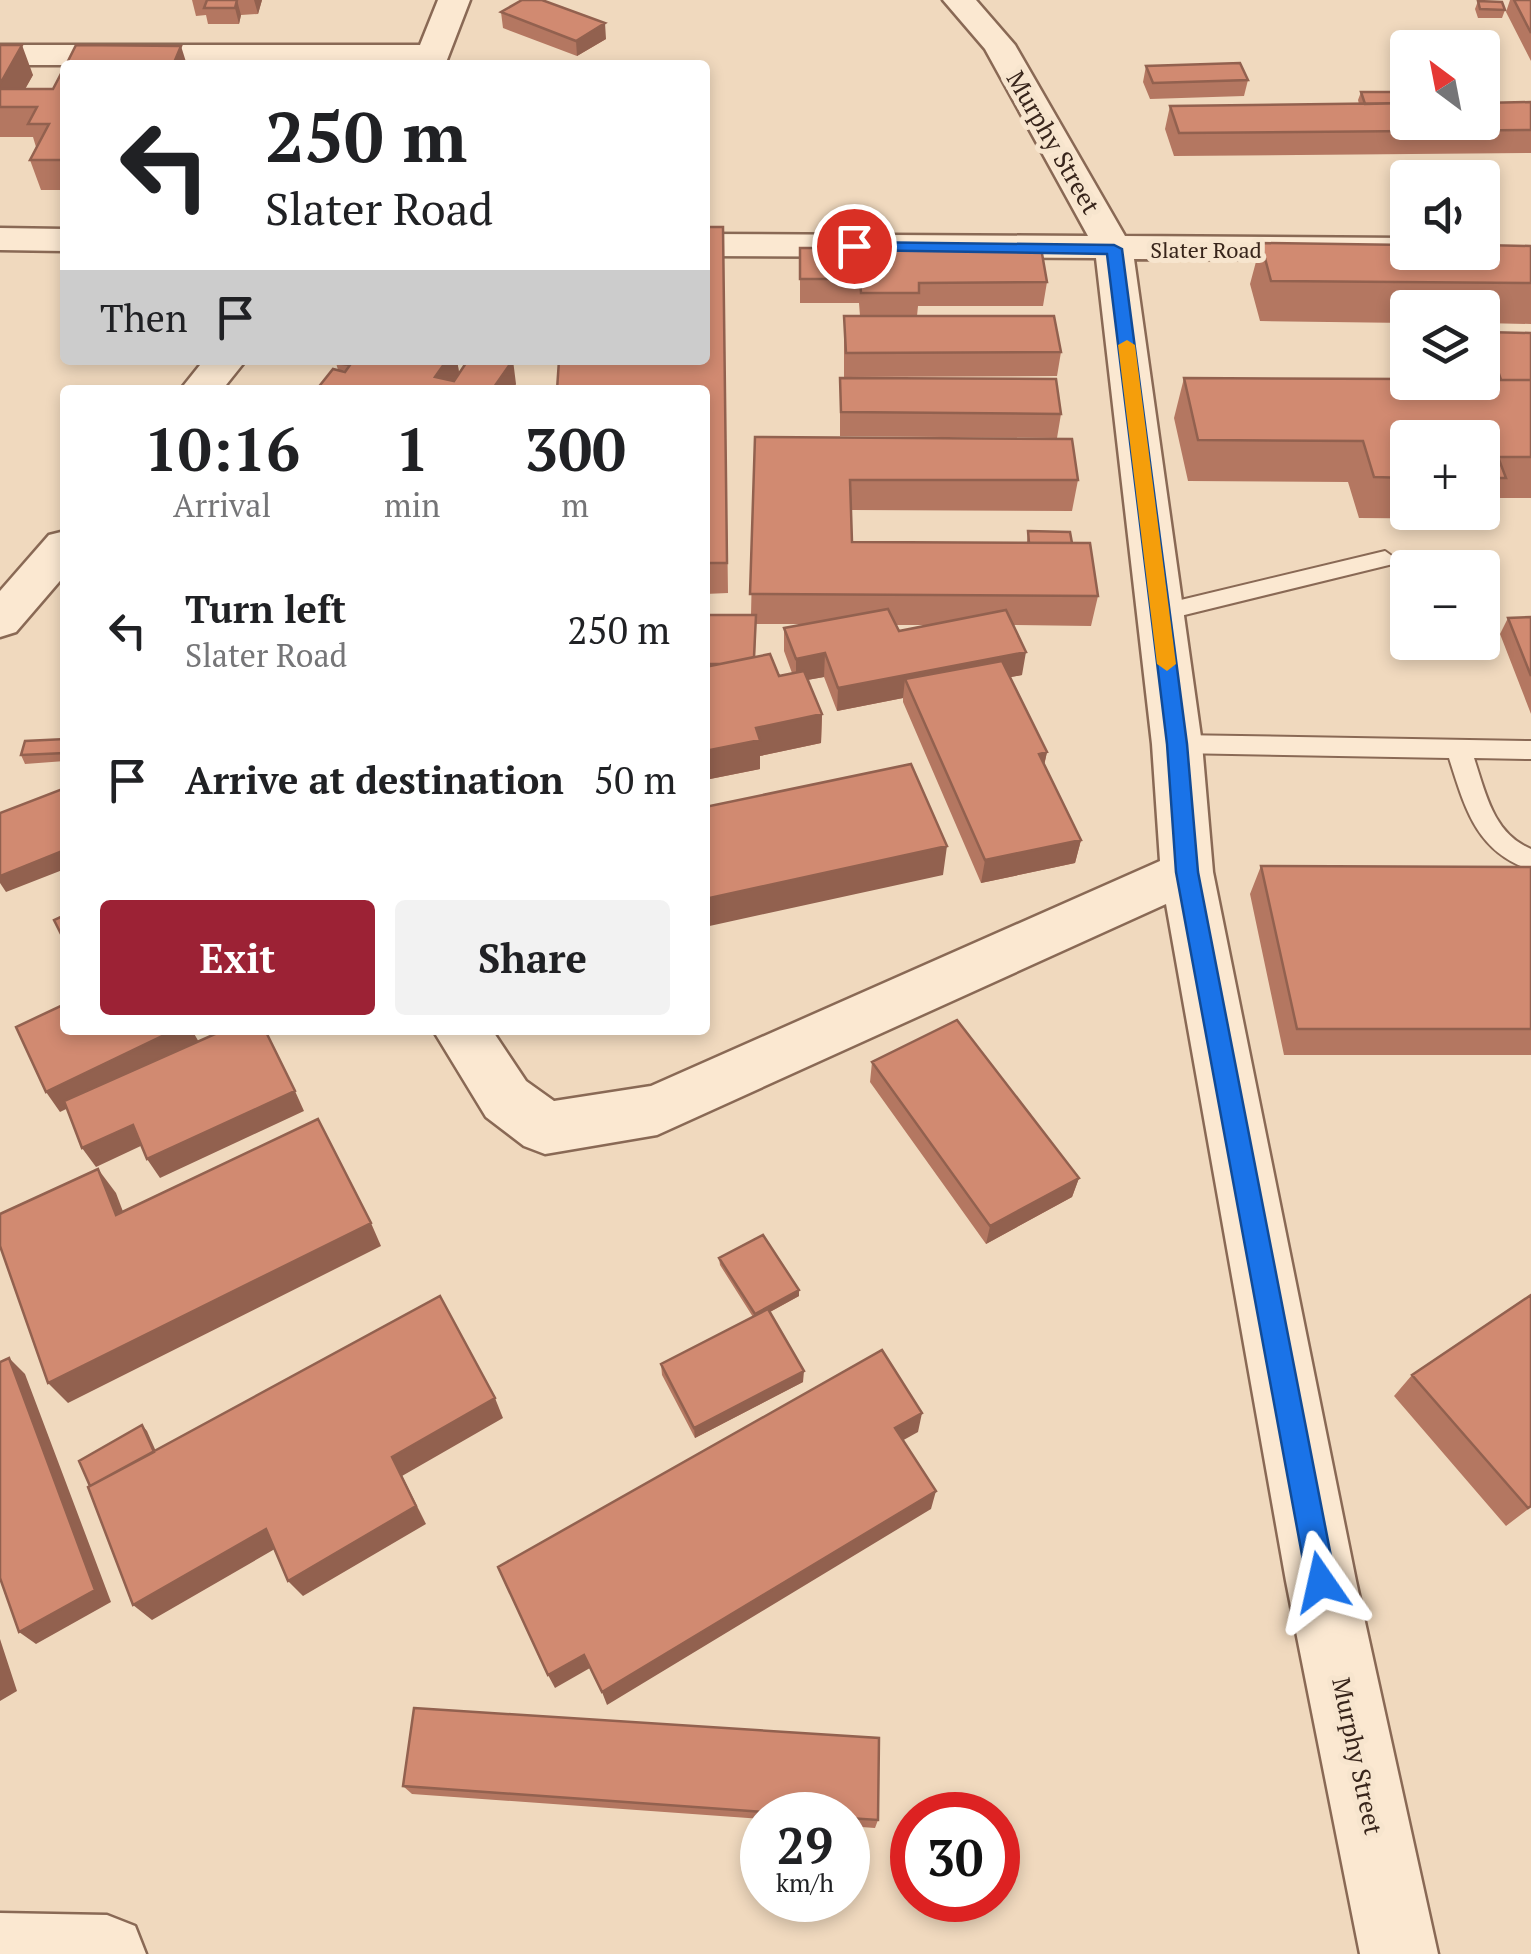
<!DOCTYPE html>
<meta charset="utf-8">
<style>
body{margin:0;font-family:"PT Serif",serif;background:#f2f2f2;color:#202124;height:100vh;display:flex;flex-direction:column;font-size:38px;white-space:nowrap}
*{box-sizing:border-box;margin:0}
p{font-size:32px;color:#757577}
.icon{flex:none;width:55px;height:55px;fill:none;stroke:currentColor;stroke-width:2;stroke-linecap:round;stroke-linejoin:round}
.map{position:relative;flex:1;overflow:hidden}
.sheet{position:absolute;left:60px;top:385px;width:650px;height:650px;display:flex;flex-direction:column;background:#fff;border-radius:10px;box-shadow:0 5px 15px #0003}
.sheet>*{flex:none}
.hud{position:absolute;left:60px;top:60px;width:650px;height:305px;border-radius:10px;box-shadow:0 5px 15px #0003;background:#fff;color:#202124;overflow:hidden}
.needle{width:65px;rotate:328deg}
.fabs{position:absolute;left:1390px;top:30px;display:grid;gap:20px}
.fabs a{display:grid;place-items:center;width:110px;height:110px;border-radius:10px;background:#fff;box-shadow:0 5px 15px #0003;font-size:50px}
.speed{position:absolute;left:740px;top:1792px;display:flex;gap:20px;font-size:50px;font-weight:700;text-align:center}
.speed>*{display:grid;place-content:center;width:130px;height:130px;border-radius:50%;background:#fff;box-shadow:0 5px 15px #0003;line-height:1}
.speed small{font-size:25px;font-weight:400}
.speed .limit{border:15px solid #d22;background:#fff;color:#111}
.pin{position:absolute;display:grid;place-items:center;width:85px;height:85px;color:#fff;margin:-42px;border:5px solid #fff;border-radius:50%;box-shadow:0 2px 10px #0007}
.me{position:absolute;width:110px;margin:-55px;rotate:349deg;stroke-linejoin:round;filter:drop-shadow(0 0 8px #0008)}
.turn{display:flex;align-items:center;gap:35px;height:210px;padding:0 40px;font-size:45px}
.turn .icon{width:130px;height:130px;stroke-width:2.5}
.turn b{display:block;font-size:70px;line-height:85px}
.then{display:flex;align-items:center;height:95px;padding:0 40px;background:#0003;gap:20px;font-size:38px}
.eta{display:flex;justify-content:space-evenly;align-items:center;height:170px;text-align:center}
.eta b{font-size:60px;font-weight:800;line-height:70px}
.cta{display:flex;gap:20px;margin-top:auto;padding:20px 40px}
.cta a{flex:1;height:115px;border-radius:10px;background:#9c2235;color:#fff;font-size:40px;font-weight:800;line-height:115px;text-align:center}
.cta a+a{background:#f2f2f2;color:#202124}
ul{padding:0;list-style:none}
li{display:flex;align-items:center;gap:30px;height:150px;padding:0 40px}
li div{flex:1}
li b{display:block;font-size:38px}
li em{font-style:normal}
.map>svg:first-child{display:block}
</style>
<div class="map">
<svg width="1531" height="1954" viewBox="0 0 1531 1954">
<rect width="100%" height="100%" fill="#f0d9be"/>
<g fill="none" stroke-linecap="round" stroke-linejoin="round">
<g stroke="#896955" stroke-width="4">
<path id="service" d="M1385,551L1396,559L1393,564L1160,621L1148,613L1160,605Z
M1177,735L1531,741V759L1474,758C1486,794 1493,833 1531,849V870C1476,852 1465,808 1449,758L1177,753L1168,750L1165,744L1168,738Z"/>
</g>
<g stroke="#896955" stroke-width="5">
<path id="minor" d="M438,0H470L445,65H0V45H420Z
M943,0H976L1015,45L1125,236L1408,238V252H1424L1408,260L1134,259L1202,744L1213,872L1356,1581L1438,1954H1360L1286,1581L1166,904L657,1135L545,1154L524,1146L486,1117L433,1030H492L526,1081L554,1101L651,1086L1160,861L1152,744L1096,258L705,256V234L1088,236L985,49Z
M0,228L65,229V251L0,250Z
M204,360H246L222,390H180Z
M65,531V575L16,632L0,637V591L49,535Z
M0,1913L107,1915L135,1926L146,1954H0Z"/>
</g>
<use href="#service" fill="#fbe8d1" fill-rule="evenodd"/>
<use href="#minor" fill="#fbe8d1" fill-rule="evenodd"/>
</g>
<path fill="#b47761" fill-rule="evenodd" d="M192,0H262L258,14L241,15L239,24H208L206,15L196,16Z
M1510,0H1531V61L1506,12Z
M1478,1L1505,10L1502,18H1478L1475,9Z
M501,12L606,39L577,56L503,28Z
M0,45L33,75L25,89H53L65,66V190H41L30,160L36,147L33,137H0Z
M1146,66L1248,80L1244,96L1150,99L1143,82Z
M1361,92L1408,122L1531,130V153L1174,156L1165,129L1170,106L1359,104L1358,100Z
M723,227L728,593L705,594V390Z
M1261,243L1531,246V324L1482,323V308H1408V323L1260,321L1250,284Z
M800,248L1047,282L1043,306H918L917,316L1061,352L1057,376L844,377V316H860L859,303H800Z
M1485,332L1531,333V498H1497L1488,519L1359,518L1348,482L1188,481L1174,418L1184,378L1488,380L1482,361V338ZM1408,438H1482V512H1408Z
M457,360L459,372L516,384L512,390L338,370L336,363Z
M840,378L1061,414L1057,438L840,436Z
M755,437L1078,480L1072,511L851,510L852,542L1027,543L1028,531L1072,543L1098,596L1091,626L1014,625L1022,675L1010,677L1047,752L1044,765L1081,840L1075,863L981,883L903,702V698L837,711L824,677L807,680L822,714L821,743L760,756V769L705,780V615H751ZM756,624H804L784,628V651L792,673L779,676L755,657ZM896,625H929L899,631Z
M1531,617V714L1500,634L1508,618Z
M65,739V761L25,764L21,755Z
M1261,866L1531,867V1055H1284L1250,894Z
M872,1062L1079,1178L1072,1197L986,1244L870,1082Z
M719,1258L799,1290V1296L770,1312L803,1382L695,1438L662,1375L661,1364L753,1317L720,1265Z
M1412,1375L1531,1507L1506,1526L1394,1396Z
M414,1708L879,1738L878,1820L875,1828L848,1826V1815H762V1819L412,1794L403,1786Z"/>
<path fill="#92614f" d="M237,0L241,15L239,24L235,8Z
M254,0H262L258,14Z
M605,23L606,39L577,56L576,41Z
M22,45L33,75L15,107L0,96V84Z
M181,46L187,65H173Z
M447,360H457L459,373L448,390L435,377Z
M513,360L516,384L512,390H492Z
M1026,652L1022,675L912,696L905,679L903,698L837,711L838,688Z
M825,653L824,677L796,682V659Z
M822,714L821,743L760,756V769L705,780V751L756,728Z
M1047,752L1042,775L1039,754Z
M1081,840L1075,863L981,883L985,860Z
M947,846L943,875L705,927V899Z
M65,850V869L6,892L0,883V876Z
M175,1030H192L200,1044L60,1112L46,1092Z
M295,1091L304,1111L160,1178L147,1159Z
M133,1125L145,1144L96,1167L82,1148Z
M98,1169L116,1193L133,1238L116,1215Z
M1079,1178L1072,1197L986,1244L990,1226Z
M371,1223L381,1246L68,1403L48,1383Z
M799,1290V1296L755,1320V1314Z
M9,1358L25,1374L111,1602L36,1644L19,1632Z
M804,1371L803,1382L695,1438L694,1428Z
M495,1398L503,1418L402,1476L426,1524L303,1596L288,1581L392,1457Z
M922,1413L918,1432L891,1447L895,1428Z
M142,1425L147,1431L162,1465L100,1502Z
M936,1491L931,1509L607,1705L602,1692Z
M266,1529L280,1546L152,1620L133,1605Z
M0,1639L17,1691L0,1701Z
M584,1655L590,1668L555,1688L548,1675Z"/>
<path fill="#d18a71" stroke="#92614f" stroke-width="2.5" d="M207,0H237L235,8H204Z
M522,0H542L605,23L576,41L501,12Z
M1514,0H1531V33Z
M1478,1L1502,2L1505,10L1480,9Z
M0,45H22L0,84Z
M76,45L181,46L173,65H66Z
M1240,63L1248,80L1153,83L1146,66Z
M65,66V160H30L49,124H28L37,107H0V89H53Z
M1361,92H1408V103L1365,104Z
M1531,102V130L1179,133L1170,106L1408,103V122H1482V103Z
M705,227H723L727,563H705V390H557L559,360H705Z
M1261,243L1408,245V252H1482V245L1531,246V283L1271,281Z
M800,248H1041L1047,282L919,283V293H861L860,279H800Z
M844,316H1054L1061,352L846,353Z
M1485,332L1531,333V380H1501Z
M338,360H447L435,377L454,381L468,360H513L492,390L317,389L333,369L345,372L350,365L336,363Z
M840,378L1056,379L1061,414L841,412Z
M1184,378L1408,379V382H1482V380H1531V457H1498L1506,478H1482V438H1408V478L1374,477L1363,441L1198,440Z
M755,437L1072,439L1078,480H850L852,542L1090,543L1098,596L750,594Z
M1028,531L1070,532L1072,543H1029Z
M888,609L899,631L1006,610L1026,652L838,688L825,653L796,659L784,628Z
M705,615H756L754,657L720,664H705Z
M1531,617V676L1508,618Z
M770,654L779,676L804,671L822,714L756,728L760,740L705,751V667Z
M1002,661L1047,752L1039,754L1081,840L985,860L905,679Z
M65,739V753L21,755L25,741Z
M911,764L947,846L705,899V807Z
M65,788V850L0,876V813Z
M1261,866L1531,867V1029H1297Z
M65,915V942L54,920Z
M65,1004V1030H175L46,1092L16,1027Z
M957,1020L1079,1178L990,1226L872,1062Z
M224,1030H265L295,1091L147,1159L133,1125L82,1148L64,1101Z
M318,1119L371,1223L48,1383L0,1246V1214L98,1169L116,1215Z
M763,1235L799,1290L755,1314L719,1258Z
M1531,1295V1506L1528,1508L1412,1375Z
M440,1296L495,1398L392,1457L416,1506L288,1581L266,1529L133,1605L88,1487Z
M768,1309L804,1371L694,1428L661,1364Z
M882,1350L922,1413L895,1428L936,1491L602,1692L584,1655L548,1675L498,1567Z
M9,1358L95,1590L19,1632L0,1578V1362Z
M142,1425L154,1452L90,1486L79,1461Z
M414,1708L879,1738L878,1820L848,1818V1815H804L403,1786Z"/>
<path fill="#1a73e8" stroke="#114b97" stroke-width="2.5" d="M854,242L1114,245L1122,249L1187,744L1198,872L1336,1582L1331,1592L1321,1596L1311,1592L1307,1582L1176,872L1167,744L1107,254L849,250L846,246Z"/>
<path fill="#f59e0b" d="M1127,340L1135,345L1176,664L1167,671L1157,664L1118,345Z"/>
<g text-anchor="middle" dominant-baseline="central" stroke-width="10" stroke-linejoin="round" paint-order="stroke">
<g font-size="22" fill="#38251b" stroke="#f7e5ce">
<text x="1206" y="249">Slater Road</text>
</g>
<g font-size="25" fill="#38251b" stroke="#f7e5ce">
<text transform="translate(1054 142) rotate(60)">Murphy Street</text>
<text transform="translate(1358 1756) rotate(78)">Murphy Street</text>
</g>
</g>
</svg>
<div class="fabs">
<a><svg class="needle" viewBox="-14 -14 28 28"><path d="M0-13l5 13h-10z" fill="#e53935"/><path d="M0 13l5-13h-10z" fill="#757577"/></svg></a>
<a><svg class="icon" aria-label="sound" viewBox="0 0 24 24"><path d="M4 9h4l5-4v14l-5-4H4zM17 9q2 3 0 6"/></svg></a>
<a><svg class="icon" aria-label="layers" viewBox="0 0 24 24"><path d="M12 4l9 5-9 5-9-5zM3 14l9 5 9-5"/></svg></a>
<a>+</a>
<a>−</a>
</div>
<div class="speed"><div>29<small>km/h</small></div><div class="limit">30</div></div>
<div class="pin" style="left:854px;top:246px;background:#d93025"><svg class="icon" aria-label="arrive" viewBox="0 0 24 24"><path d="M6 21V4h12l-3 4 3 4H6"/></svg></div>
<svg class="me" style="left:1321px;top:1582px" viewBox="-20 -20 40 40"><path d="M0-17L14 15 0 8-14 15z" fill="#1a73e8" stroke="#fff" stroke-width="4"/></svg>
<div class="hud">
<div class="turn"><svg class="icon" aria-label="left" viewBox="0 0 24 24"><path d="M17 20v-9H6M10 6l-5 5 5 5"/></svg><div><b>250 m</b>Slater Road</div></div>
<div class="then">Then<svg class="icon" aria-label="arrive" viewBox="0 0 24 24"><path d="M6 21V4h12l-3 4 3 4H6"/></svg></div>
</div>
<section class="sheet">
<div class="eta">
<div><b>10:16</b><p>Arrival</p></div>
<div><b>1</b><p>min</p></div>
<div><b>300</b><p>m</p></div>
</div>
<ul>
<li><svg class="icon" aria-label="left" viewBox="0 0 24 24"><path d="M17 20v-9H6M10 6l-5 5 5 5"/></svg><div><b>Turn left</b><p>Slater Road</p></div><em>250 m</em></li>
<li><svg class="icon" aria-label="arrive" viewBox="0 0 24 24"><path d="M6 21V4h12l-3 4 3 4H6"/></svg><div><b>Arrive at destination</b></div><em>50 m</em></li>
</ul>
<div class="cta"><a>Exit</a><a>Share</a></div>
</section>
</div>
